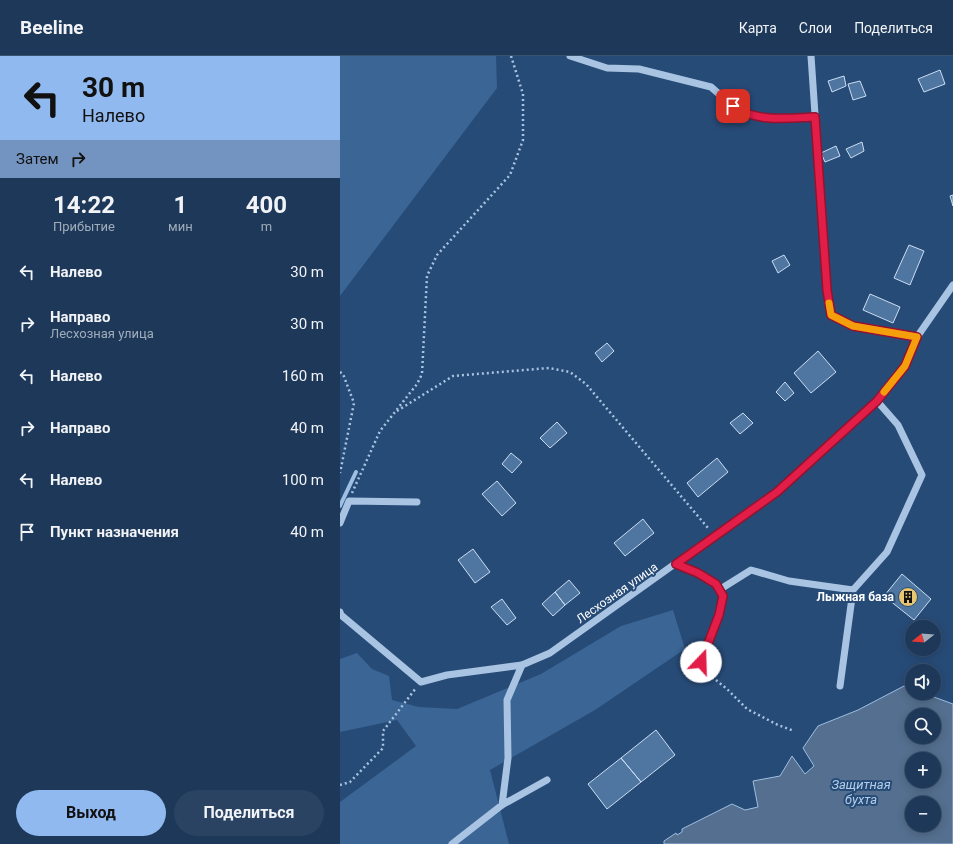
<!DOCTYPE html>
<html lang="ru">
<meta charset="utf-8">
<style>
body{margin:0;font-family:Roboto,sans-serif;background:#2a4362;color:#f1f3f6;height:100vh;display:flex;flex-direction:column;font-size:15px;white-space:nowrap}
*{box-sizing:border-box;margin:0}
p{font-size:13px;color:#a0acba}
.icon{flex:none;width:22px;height:22px;fill:none;stroke:currentColor;stroke-width:2;stroke-linecap:round;stroke-linejoin:round}
.map{position:relative;flex:1;overflow:hidden}
.drawer{display:flex;flex-direction:column;background:#1d3859;width:340px}
.drawer>*{flex:none}
.banner{background:#90b9f0;color:#111;overflow:hidden}
.needle{width:26px;rotate:253deg}
.tools{position:absolute;left:565px;top:564px;display:grid;gap:8px}
.tools a{display:grid;place-items:center;width:36px;height:36px;border-radius:50%;background:#1d3859;box-shadow:0 2px 10px #0003,0 0 0 1px #3b526f;font-size:20px}
.pin{position:absolute;display:grid;place-items:center;width:34px;height:34px;color:#fff;margin:-17px;border-radius:8px;box-shadow:0 2px 6px #0006}
.me{position:absolute;width:44px;margin:-22px;rotate:21deg;stroke-linejoin:round;filter:drop-shadow(0 0 3px #0008)}
.turn{display:flex;align-items:center;gap:14px;height:84px;padding:0 16px;font-size:18px}
.turn .icon{width:52px;height:52px;stroke-width:2.5}
.turn b{display:block;font-size:28px;line-height:34px}
.then{display:flex;align-items:center;height:38px;padding:0 16px;background:#0003;gap:8px;font-size:15px}
.eta{display:flex;justify-content:space-evenly;align-items:center;height:68px;text-align:center}
.eta b{font-size:24px;font-weight:700;line-height:28px}
.button{display:flex;gap:8px;margin-top:auto;padding:8px 16px}
.button a{flex:1;height:46px;border-radius:24px;background:#90b9f0;color:#111;font-size:16px;font-weight:700;line-height:46px;text-align:center}
.button a+a{background:#2a4362;color:#f1f3f6}
ul{padding:0;list-style:none}
li{display:flex;align-items:center;gap:12px;height:52px;padding:0 16px}
li div{flex:1}
li b{display:block;font-size:15px}
li em{font-style:normal}
header{display:flex;align-items:center;gap:24px;box-sizing:border-box;height:56px;padding:0 20px;background:#1d3859;border-bottom:1px solid #3b526f}
header strong{font-size:19px}
nav{display:flex;gap:22px;margin-inline-start:auto;font-size:14px}
main{display:flex;flex:1;min-height:0}
.map>svg:first-child{display:block}
</style>
<header>
<strong>Beeline</strong>
<nav><a>Карта</a><a>Слои</a><a>Поделиться</a></nav>
</header>
<main>
<section class="drawer">
<div class="banner">
<div class="turn"><svg class="icon" aria-label="left" viewBox="0 0 24 24"><path d="M17 20v-9H6M10 6l-5 5 5 5"/></svg><div><b>30 m</b>Налево</div></div>
<div class="then">Затем<svg class="icon" aria-label="right" viewBox="0 0 24 24"><path d="M7 20v-9h11M14 6l5 5-5 5"/></svg></div>
</div>
<div class="eta">
<div><b>14:22</b><p>Прибытие</p></div>
<div><b>1</b><p>мин</p></div>
<div><b>400</b><p>m</p></div>
</div>
<ul>
<li><svg class="icon" aria-label="left" viewBox="0 0 24 24"><path d="M17 20v-9H6M10 6l-5 5 5 5"/></svg><div><b>Налево</b></div><em>30 m</em></li>
<li><svg class="icon" aria-label="right" viewBox="0 0 24 24"><path d="M7 20v-9h11M14 6l5 5-5 5"/></svg><div><b>Направо</b><p>Лесхозная улица</p></div><em>30 m</em></li>
<li><svg class="icon" aria-label="left" viewBox="0 0 24 24"><path d="M17 20v-9H6M10 6l-5 5 5 5"/></svg><div><b>Налево</b></div><em>160 m</em></li>
<li><svg class="icon" aria-label="right" viewBox="0 0 24 24"><path d="M7 20v-9h11M14 6l5 5-5 5"/></svg><div><b>Направо</b></div><em>40 m</em></li>
<li><svg class="icon" aria-label="left" viewBox="0 0 24 24"><path d="M17 20v-9H6M10 6l-5 5 5 5"/></svg><div><b>Налево</b></div><em>100 m</em></li>
<li><svg class="icon" aria-label="arrive" viewBox="0 0 24 24"><path d="M6 21V4h12l-3 4 3 4H6"/></svg><div><b>Пункт назначения</b></div><em>40 m</em></li>
</ul>
<div class="button"><a>Выход</a><a>Поделиться</a></div>
</section>
<div class="map">
<svg width="613" height="788" viewBox="0 0 613 788">
<rect width="100%" height="100%" fill="#274b77"/>
<path fill="#3a6595" d="M0,0H156L157,32L0,240Z
M333,554L345,593L255,654L150,714L169,788H0V746L76,690L57,664L0,676V603L17,597L32,613L49,620L52,644L79,651L117,653L201,618L281,570Z"/>
<path fill="#546f8f" stroke="#9dbfe3" fill-rule="evenodd" d="M564,630L572,633V637H583L613,648V788H324V785L336,777L337,779L342,776V773L392,748L405,754L418,751L413,725L440,720L452,700L465,718L474,710L463,692L478,670L518,654ZM572,659H594V681H572ZM572,703H594V725H572ZM572,747H594V769H572Z"/>
<g fill="none" stroke-linecap="round" stroke-linejoin="round">
<path stroke="#9dbfe3" stroke-width="4" d="M0,450L16,416"/>
</g>
<path fill="#4f75a1" stroke="#cbddf2" d="M600,14L605,28L584,36L578,23Z
M504,20L506,30L492,36L488,25Z
M520,25L526,40L513,44L508,28Z
M522,86L524,95L511,102L506,93Z
M496,90L500,100L485,106L481,97Z
M613,139V150L610,140Z
M569,189L584,195L570,229L554,222Z
M444,199L450,209L438,217L432,205Z
M530,238L560,251L553,267L523,254Z
M267,287L274,295L262,306L255,297Z
M478,295L496,316L471,337L454,317Z
M445,326L454,337L445,345L436,336Z
M403,357L413,367L400,378L390,367Z
M217,366L227,377L210,392L200,382Z
M171,397L182,406L172,417L162,408Z
M377,402L388,416L358,441L347,427Z
M157,425L176,447L162,460L142,438Z
M303,463L314,477L285,500L274,487Z
M133,493L150,516L135,527L118,504Z
M562,518L591,543L574,564L544,540Z
M229,524L240,537L225,549L215,536Z
M215,536L225,549L213,560L202,548Z
M162,543L176,562L167,569L151,551Z
M316,674L335,699L301,726L281,702Z
M281,702L301,726L267,753L248,728Z"/>
<g fill="none" stroke-linecap="round" stroke-linejoin="round">
<path stroke="#a9c4e2" stroke-width="2.5" stroke-dasharray="2 3" stroke-linecap="butt" d="M0,316L3,318L14,347L0,417
M57,355L113,320L209,312L230,316L246,328L368,472
M12,437L40,375L77,328L82,318L87,220L97,199L170,119L183,84V38L171,0
M366,613L371,620L387,633L407,653L438,669L454,675
M0,729L10,726L43,692V675L76,632"/>
<path stroke="#a9c4e2" stroke-width="7" d="M230,0L267,12L299,13L371,31L387,45L400,55L426,62L475,61
M471,0L487,234L491,259L513,270L577,281
M0,467L9,445L77,446
M336,508L358,517L376,528L383,540L379,559L361,606
M379,534L411,514L449,525L513,534L547,496L582,419L558,369L537,345
M0,556L1,559L81,626L107,619L182,609L210,597L437,435L537,345L565,310L577,281L613,229
M500,630L513,534
M162,749L168,702L167,644L182,609
M112,788L162,749L207,724"/>
</g>
<g fill="none" stroke-linecap="round" stroke-linejoin="round">
<g stroke="#92132f" stroke-width="10">
<path id="route" d="M361,606L379,559L383,540L376,528L358,517L336,508L437,436L537,345L565,310L577,281L513,270L491,259L487,234L475,61C448,62 417,67 393,50"/>
</g>
<use href="#route" stroke="#e11d48" stroke-width="7"/>
<path stroke="#f59e0b" stroke-width="7" d="M489,247L491,259L513,270L577,281L565,310L544,336"/>
</g>
<defs>
<g id="building-disc" transform="scale(1)"><circle r="9.5" fill="#eac56f" stroke="#274b77"/><path d="M-4-6H4V6H1V3H-1V6H-4ZM-2.5-4.3h1.7v1.8h-1.7ZM.8-4.3h1.7v1.8H.8ZM-2.5-1h1.7V.8h-1.7ZM.8-1h1.7V.8H.8Z" fill="#111"/></g>
</defs>
<g fill-rule="evenodd">
<use href="#building-disc" x="568" y="541"/>
</g>
<g text-anchor="middle" dominant-baseline="central" stroke-width="4" stroke-linejoin="round" paint-order="stroke">
<g font-size="12" fill="#fff" stroke="#274b77">
<text transform="translate(277 537) rotate(-35)">Лесхозная улица</text>
</g>
<g font-size="12" font-weight="bold" fill="#fff" stroke="#274b77" text-anchor="end">
<text x="554" y="541">Лыжная база</text>
</g>
<g font-size="13" font-style="italic" fill="#b4ceea" stroke="#274b77">
<text x="521" y="728">Защитная<tspan x="521" dy="15">бухта</tspan></text>
</g>
</g>
</svg>
<div class="tools">
<a><svg class="needle" viewBox="-14 -14 28 28"><path d="M0-13l5 13h-10z" fill="#e53935"/><path d="M0 13l5-13h-10z" fill="#a0acba"/></svg></a>
<a><svg class="icon" aria-label="sound" viewBox="0 0 24 24"><path d="M4 9h4l5-4v14l-5-4H4zM17 9q2 3 0 6"/></svg></a>
<a><svg class="icon" aria-label="search" viewBox="0 0 24 24"><circle cx="10" cy="10" r="6"/><path d="M15 15l6 6"/></svg></a>
<a>+</a>
<a>−</a>
</div>
<div class="pin" style="left:393px;top:50px;background:#d93025"><svg class="icon" aria-label="arrive" viewBox="0 0 24 24"><path d="M6 21V4h12l-3 4 3 4H6"/></svg></div>
<svg class="me" style="left:361px;top:606px" viewBox="-20 -20 40 40"><circle r="19" fill="#fff"/><path d="M0-13L10 11 0 6-10 11z" fill="#e11d48"/></svg>
</div>
</main>
